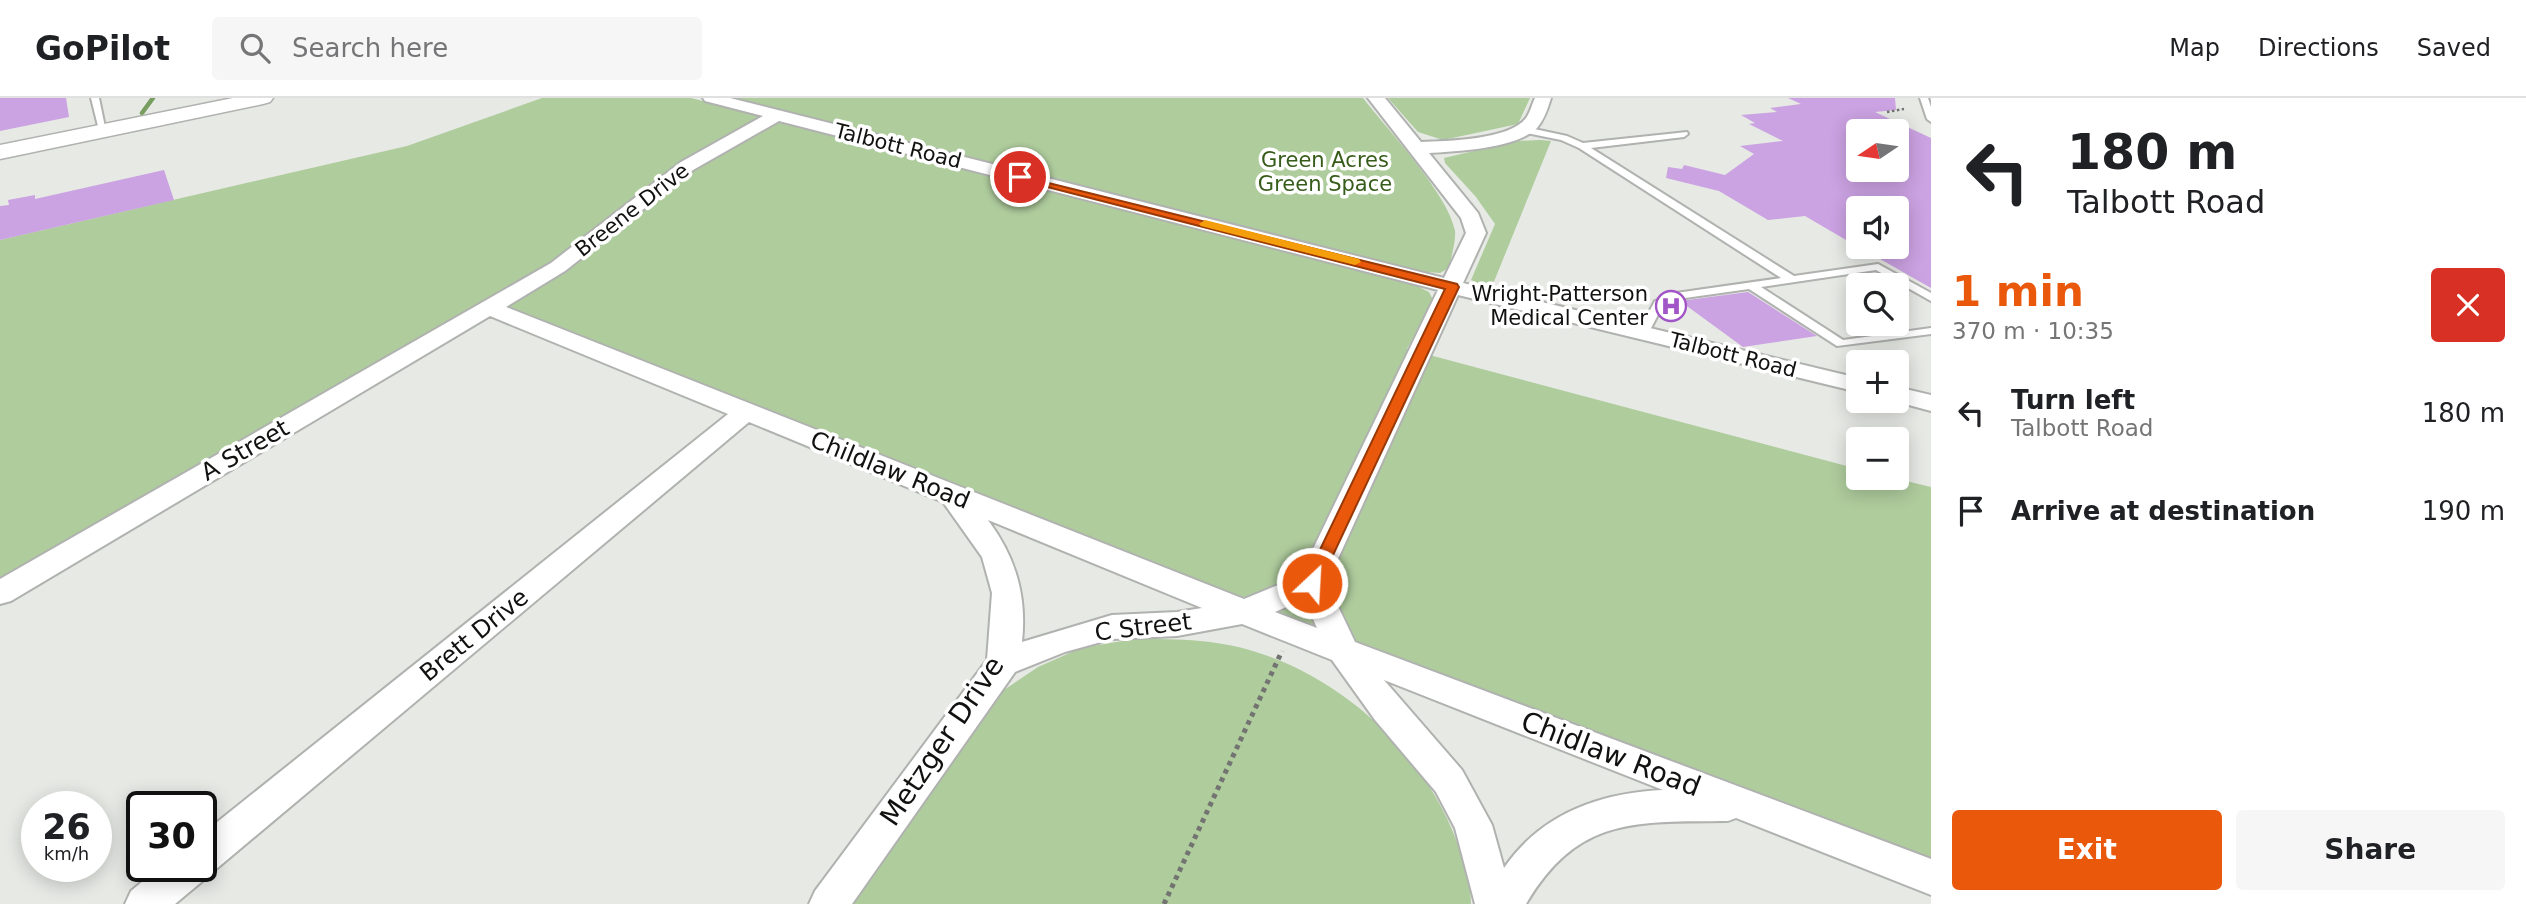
<!DOCTYPE html>
<meta charset="utf-8">
<style>
body{margin:0;font-family:"DejaVu Sans",sans-serif;background:#f6f6f6;color:#202124;height:100vh;display:flex;flex-direction:column;font-size:26px;white-space:nowrap}
*{box-sizing:border-box;margin:0}
p{font-size:23px;color:#757577}
.icon{flex:none;width:38px;height:38px;fill:none;stroke:currentColor;stroke-width:2;stroke-linecap:round;stroke-linejoin:round}
.map{position:relative;flex:1;overflow:hidden}
.side{display:flex;flex-direction:column;background:#fff;width:595px}
.side>*{flex:none}
.banner{background:#fff;color:#202124;overflow:hidden}
.needle{width:46px;rotate:257deg}
.controls{position:absolute;left:1846px;top:21px;display:grid;gap:14px}
.controls a{display:grid;place-items:center;width:63px;height:63px;border-radius:7px;background:#fff;box-shadow:0 4px 18px #0003;font-size:35px}
.speed{position:absolute;left:21px;top:693px;display:flex;gap:14px;font-size:35px;font-weight:700;text-align:center}
.speed>*{display:grid;place-content:center;width:91px;height:91px;border-radius:50%;background:#fff;box-shadow:0 4px 18px #0003;line-height:1}
.speed small{font-size:18px;font-weight:400}
.speed .limit{border:4px solid #111;border-radius:10px;background:#fff;color:#111}
.pin{position:absolute;display:grid;place-items:center;width:60px;height:60px;color:#fff;margin:-30px;border:4px solid #fff;border-radius:50%;box-shadow:0 2px 7px #0007}
.me{position:absolute;width:77px;margin:-38px;rotate:25deg;stroke-linejoin:round;filter:drop-shadow(0 0 5px #0008)}
.turn{display:flex;align-items:center;gap:24px;height:147px;padding:0 21px;font-size:32px}
.turn .icon{width:91px;height:91px;stroke-width:2.5}
.turn b{display:block;font-size:49px;line-height:60px}
.round{display:grid;place-items:center;flex:none;width:74px;height:74px;border-radius:7px;background:#f6f6f6}
.summary{display:flex;align-items:center;justify-content:space-between;height:119px;padding:0 21px}
h1{font-size:42px;font-weight:700;line-height:52px;color:#ea580c}
.primary-button{display:flex;gap:14px;margin-top:auto;padding:14px 21px}
.primary-button a{flex:1;height:80px;border-radius:7px;background:#ea580c;color:#fff;font-size:28px;font-weight:700;line-height:80px;text-align:center}
.primary-button a+a{background:#f6f6f6;color:#202124}
ul{padding:0;list-style:none}
li{display:flex;align-items:center;gap:21px;height:98px;padding:0 21px}
li div{flex:1}
li b{display:block;font-size:26px}
li em{font-style:normal}
header{display:flex;align-items:center;gap:42px;box-sizing:border-box;height:98px;padding:0 35px;background:#fff;border-bottom:2px solid #e0e0e0}
header strong{font-size:33px}
nav{display:flex;gap:38px;margin-inline-start:auto;font-size:24px}
.search{width:490px;height:63px;background:#f6f6f6;display:flex;align-items:center;gap:18px;box-sizing:border-box;padding:0 24px;border-radius:7px;color:#757577;font-size:26px}
main{display:flex;flex:1;min-height:0}
.map>svg:first-child{display:block}
</style>
<header>
<strong>GoPilot</strong>
<div class="search"><svg class="icon" aria-label="search" viewBox="0 0 24 24"><circle cx="10" cy="10" r="6"/><path d="M15 15l6 6"/></svg>Search here</div>
<nav><a>Map</a><a>Directions</a><a>Saved</a></nav>
</header>
<main>
<div class="map">
<svg width="1931" height="806" viewBox="0 0 1931 806">
<rect width="100%" height="100%" fill="#e7e9e5"/>
<path fill="#afcc9d" d="M542,0H691L1411,185L1429,194L1433,202L1407,251L1858,371V380H1894L1931,389V763L1200,486L490,201L0,485V142L407,48Z
M726,0H1363C1387,31 1449,97 1455,133C1456,144 1451,159 1449,170L1440,175L1413,173Z
M1388,0H1530L1518,26L1443,42L1418,34Z
M1540,42L1551,43L1491,191L1471,182L1495,126L1476,99L1445,65L1444,60L1516,43Z
M1134,541C1180,541 1221,541 1265,557C1356,589 1434,667 1462,759C1466,775 1471,789 1471,806H846L1001,594L1038,569L1081,550Z"/>
<g fill="none" stroke-linecap="round" stroke-linejoin="round">
<path stroke="#779e5e" stroke-width="4.5" d="M142,15L153,0"/>
</g>
<path fill="#cba2e2" fill-rule="evenodd" d="M0,0H66L69,19L0,33Z
M1788,0H1895L1896,12L1875,14L1931,40V190L1859,149H1897V110H1858V149L1805,118L1768,122L1719,93L1666,80L1668,69L1682,71L1684,67L1725,77L1754,56L1740,48L1783,43L1749,26L1755,25L1741,17L1777,14L1770,10L1801,6ZM1858,33H1897V72H1858Z
M164,72L174,102L0,142V108L9,107L8,102L35,97V101Z
M1748,194L1817,238L1743,249L1680,203Z"/>
<g fill="none" stroke-linecap="round" stroke-linejoin="round">
<g stroke="#b0b2af" stroke-width="4">
<path id="service" d="M91,0H99L106,34L99,32Z
M1920,0H1928L1931,9V24L1927,21Z
M1525,29L1567,38L1583,45L1687,34L1688,36L1684,39L1591,50L1794,178L1878,166L1931,195V203L1876,172L1761,189L1843,242L1931,230V236L1837,248L1749,191L1678,201L1663,207L1647,238H1639L1637,236L1655,203L1676,195L1781,180L1579,50L1561,42L1522,34L1521,32Z"/>
</g>
<g stroke="#b0b2af" stroke-width="4">
<path id="minor" d="M703,0H730L1444,180L1466,135L1461,120L1368,0H1385L1421,44C1446,43 1510,42 1526,20C1530,15 1532,6 1535,0H1551C1548,10 1544,22 1537,30C1515,51 1458,53 1429,55L1478,115L1486,135L1463,185L1858,280V294L1458,197L1327,485L1355,544L1931,761V797L1736,720L1728,723C1636,724 1578,718 1526,806H1475L1455,730L1436,694L1375,622L1332,562L1242,526L1177,538L1112,541L1065,554L1015,574L852,806H809L815,793L987,562L992,495L982,459L943,404L749,324L215,772L207,775L205,781L175,806H125L131,793L161,768H201V737L728,316L490,218L11,503L0,506V481L551,165L681,64L763,18L705,3ZM779,23L1438,192L1300,478L1244,501L506,209L565,173L693,72ZM988,422L1202,510L1177,514L1112,517L1022,544C1027,498 1016,460 988,422ZM1304,501L1317,530L1275,514ZM1384,582L1663,692C1599,695 1541,716 1504,770L1492,727L1462,672Z
M1897,289L1931,297V313L1894,303H1897Z"/>
</g>
<g stroke="#b0b2af" stroke-width="3">
<path id="tertiary" d="M233,0H273L270,4L263,6L0,61V47Z"/>
</g>
<path stroke="#737471" stroke-width="2.5" stroke-dasharray="2.5 2.5" stroke-linecap="butt" d="M1887,14L1904,11"/>
<path stroke="#737471" stroke-width="5" stroke-dasharray="4.5 4.5" stroke-linecap="butt" d="M1164,806L1282,553"/>
<use href="#service" fill="#fff" fill-rule="evenodd"/>
<use href="#minor" fill="#fff" fill-rule="evenodd"/>
<use href="#tertiary" fill="#fff" fill-rule="evenodd"/>
</g>
<path fill="#ea580c" stroke="#983908" stroke-width="2" d="M1016,77L1457,186L1459,189L1318,489H1306L1304,485L1445,191L1016,81Z"/>
<path fill="#f59e0b" d="M1205,122L1359,161L1361,164L1355,167L1201,128L1199,126Z"/>
<defs>
<g id="hospital-ring" transform="scale(1.575)"><circle r="9.5" fill="#fff" stroke="#a155c7" stroke-width="1.5"/><path d="M-5-5h3v3.5h4V-5h3V5h-3V1.5h-4V5h-3Z" fill="#a155c7"/></g>
</defs>
<g fill-rule="evenodd">
<use href="#hospital-ring" x="1671" y="208"/>
</g>
<g text-anchor="middle" dominant-baseline="central" stroke-width="7" stroke-linejoin="round" paint-order="stroke">
<g font-size="21" fill="#111110" stroke="#fff">
<text transform="translate(898 48) rotate(14)">Talbott Road</text>
<text transform="translate(632 112) rotate(-38)">Breene Drive</text>
<text transform="translate(1733 257) rotate(14)">Talbott Road</text>
</g>
<g font-size="21" fill="#375c19" stroke="#fff">
<text x="1325" y="62">Green Acres<tspan x="1325" dy="24">Green Space</tspan></text>
</g>
<g font-size="21" fill="#111110" stroke="#fff" text-anchor="end">
<text x="1648" y="196">Wright-Patterson<tspan x="1648" dy="24">Medical Center</tspan></text>
</g>
<g font-size="24" fill="#111110" stroke="#fff">
<text transform="translate(245 352) rotate(-30)">A Street</text>
<text transform="translate(890 372) rotate(22)">Childlaw Road</text>
<text transform="translate(1143 529) rotate(-7)">C Street</text>
<text transform="translate(474 537) rotate(-39)">Brett Drive</text>
</g>
<g font-size="28" fill="#111110" stroke="#fff">
<text transform="translate(942 643) rotate(-56)">Metzger Drive</text>
<text transform="translate(1611 656) rotate(21)">Chidlaw Road</text>
</g>
</g>
</svg>
<div class="controls">
<a><svg class="needle" viewBox="-14 -14 28 28"><path d="M0-13l5 13h-10z" fill="#e53935"/><path d="M0 13l5-13h-10z" fill="#757577"/></svg></a>
<a><svg class="icon" aria-label="sound" viewBox="0 0 24 24"><path d="M4 9h4l5-4v14l-5-4H4zM17 9q2 3 0 6"/></svg></a>
<a><svg class="icon" aria-label="search" viewBox="0 0 24 24"><circle cx="10" cy="10" r="6"/><path d="M15 15l6 6"/></svg></a>
<a>+</a>
<a>−</a>
</div>
<div class="speed"><div>26<small>km/h</small></div><div class="limit">30</div></div>
<div class="pin" style="left:1020px;top:79px;background:#d93025"><svg class="icon" aria-label="arrive" viewBox="0 0 24 24"><path d="M6 21V4h12l-3 4 3 4H6"/></svg></div>
<svg class="me" style="left:1312px;top:485px" viewBox="-20 -20 40 40"><circle r="17" fill="#ea580c" stroke="#fff" stroke-width="3"/><path d="M0-11L8 9 0 5-8 9z" fill="#fff"/></svg>
</div>
<section class="side">
<div class="banner">
<div class="turn"><svg class="icon" aria-label="left" viewBox="0 0 24 24"><path d="M17 20v-9H6M10 6l-5 5 5 5"/></svg><div><b>180 m</b>Talbott Road</div></div>
</div>
<div class="summary"><div><h1>1 min</h1><p>370 m · 10:35</p></div><a class="round" style="background:#d93025;color:#fff"><svg class="icon" aria-label="close" viewBox="0 0 24 24"><path d="M6 6l12 12M18 6L6 18"/></svg></a></div>
<ul>
<li><svg class="icon" aria-label="left" viewBox="0 0 24 24"><path d="M17 20v-9H6M10 6l-5 5 5 5"/></svg><div><b>Turn left</b><p>Talbott Road</p></div><em>180 m</em></li>
<li><svg class="icon" aria-label="arrive" viewBox="0 0 24 24"><path d="M6 21V4h12l-3 4 3 4H6"/></svg><div><b>Arrive at destination</b></div><em>190 m</em></li>
</ul>
<div class="primary-button"><a>Exit</a><a>Share</a></div>
</section>
</main>
